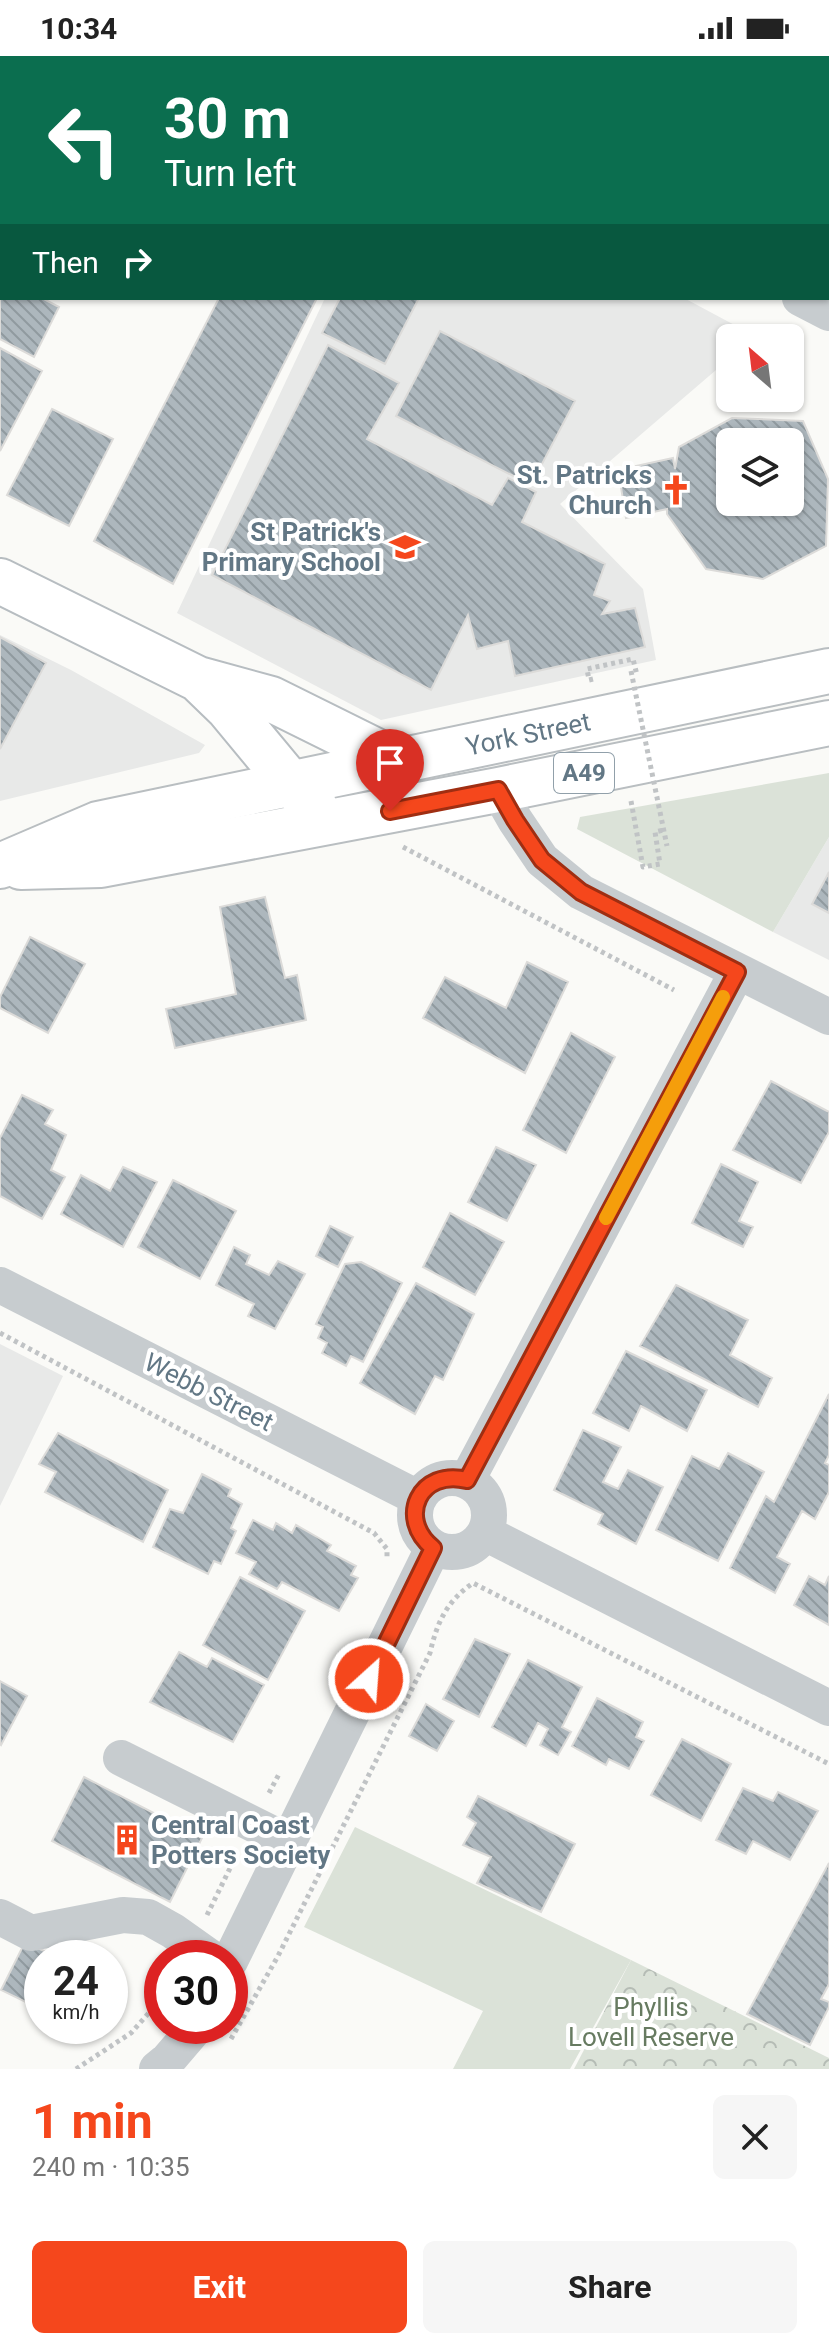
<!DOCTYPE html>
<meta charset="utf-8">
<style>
body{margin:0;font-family:Roboto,sans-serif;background:#f6f6f6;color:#222;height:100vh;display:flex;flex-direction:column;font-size:30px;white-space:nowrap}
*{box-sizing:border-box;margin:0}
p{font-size:26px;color:#767676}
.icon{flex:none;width:44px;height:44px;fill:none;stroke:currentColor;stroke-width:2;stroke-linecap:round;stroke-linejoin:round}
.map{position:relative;height:2013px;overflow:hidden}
.details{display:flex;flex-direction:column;background:#fff;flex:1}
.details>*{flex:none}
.hud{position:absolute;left:0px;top:0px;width:830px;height:244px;box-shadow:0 2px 6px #0004;background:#0b6e4f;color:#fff;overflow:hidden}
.needle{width:52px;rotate:332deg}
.buttons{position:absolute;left:716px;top:268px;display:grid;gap:16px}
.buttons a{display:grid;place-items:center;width:88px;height:88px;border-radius:12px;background:#fff;box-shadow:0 2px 6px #0004;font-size:40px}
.speed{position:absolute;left:24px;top:1884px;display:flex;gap:16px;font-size:40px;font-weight:700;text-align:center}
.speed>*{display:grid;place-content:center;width:104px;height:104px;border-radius:50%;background:#fff;box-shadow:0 2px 6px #0004;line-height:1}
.speed small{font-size:20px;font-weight:400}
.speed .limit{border:12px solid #d22;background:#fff;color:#111}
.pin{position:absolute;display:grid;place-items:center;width:68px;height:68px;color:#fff;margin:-82px -34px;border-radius:50% 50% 50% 0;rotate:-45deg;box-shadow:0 0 8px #0007}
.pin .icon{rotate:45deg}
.me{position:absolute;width:88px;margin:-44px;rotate:26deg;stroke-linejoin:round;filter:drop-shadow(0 0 6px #0008)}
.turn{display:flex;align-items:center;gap:28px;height:168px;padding:0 32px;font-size:36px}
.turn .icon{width:104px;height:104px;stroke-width:2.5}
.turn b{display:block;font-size:56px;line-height:68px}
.then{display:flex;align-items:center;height:76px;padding:0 32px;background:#0003;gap:16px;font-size:30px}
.round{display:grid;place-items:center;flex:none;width:84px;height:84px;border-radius:12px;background:#f6f6f6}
.headline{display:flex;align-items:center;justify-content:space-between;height:136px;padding:0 32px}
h1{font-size:48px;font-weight:700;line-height:60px;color:#f5471c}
.cta{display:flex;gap:16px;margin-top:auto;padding:16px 32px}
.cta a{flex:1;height:92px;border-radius:12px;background:#f5471c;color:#fff;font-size:32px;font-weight:700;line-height:92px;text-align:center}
.cta a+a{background:#f6f6f6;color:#222}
.status{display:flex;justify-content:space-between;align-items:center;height:56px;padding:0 40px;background:#fff;direction:ltr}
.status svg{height:22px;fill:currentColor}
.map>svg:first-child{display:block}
</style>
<div class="status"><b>10:34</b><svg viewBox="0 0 49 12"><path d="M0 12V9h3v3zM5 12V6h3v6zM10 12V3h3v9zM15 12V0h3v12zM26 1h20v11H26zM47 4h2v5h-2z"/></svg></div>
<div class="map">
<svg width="829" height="2013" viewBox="0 0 829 2013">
<defs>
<pattern id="park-crowns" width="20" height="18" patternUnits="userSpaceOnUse" patternTransform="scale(2)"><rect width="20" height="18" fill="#dbe2d8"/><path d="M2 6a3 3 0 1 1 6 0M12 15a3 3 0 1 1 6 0" fill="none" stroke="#b5bcb5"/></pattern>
<pattern id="building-back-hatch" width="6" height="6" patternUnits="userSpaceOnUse" patternTransform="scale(2)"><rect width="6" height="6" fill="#adb7bd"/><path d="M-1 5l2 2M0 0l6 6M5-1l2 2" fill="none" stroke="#909a9f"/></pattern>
</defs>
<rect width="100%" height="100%" fill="#fafaf7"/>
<path fill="#e8e9e8" d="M325,242H684L755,280L753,282H730V302L560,448L643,533L656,604L381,664L177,557Z
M0,579L71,614L205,689L199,697L0,745Z
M829,781V904L773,876Z
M0,1288L63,1320L0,1450Z"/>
<path fill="#dbe2d8" d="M829,717V781L773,876L577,773L580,761Z
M355,1771L631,1904L570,2013H453L483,1955L304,1871Z"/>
<path fill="url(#park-crowns)" d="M631,1904L829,2002V2013H574Z"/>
<path fill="url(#building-back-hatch)" stroke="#dcdbd9" stroke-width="2" fill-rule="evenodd" d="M19,0H174L178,2H20Z
M0,219L2,220V242H42L59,251L34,301L0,283Z
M219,242H317L173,528L94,485Z
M340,242H419L385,308L322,277Z
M440,275L575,345L531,429L396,360Z
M328,289L399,327L367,383L492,449L508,422L536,436L522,466L605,508L594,539L610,545L602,558L635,552L645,591L515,620L508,585L477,593L468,559L431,634L212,519Z
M0,292L42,315L0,395Z
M52,353L113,383L69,470L7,439Z
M732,362L803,365L828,423L826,490L763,523L706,513L667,458V453L626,462L619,419L637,415L636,410L673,402L675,413L679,391ZM730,386H790V446H730Z
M0,581L46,607L0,693Z
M829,816V857L812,848Z
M265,841L285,922L297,919L306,964L175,992L166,953L236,938L220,851Z
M30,881L85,908L48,977L0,952V941Z
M527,906L568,926L525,1017L423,962L445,921L506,952Z
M571,977L615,1001L566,1097L523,1074Z
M771,1025L829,1056V1076L801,1127L733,1094Z
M22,1039L53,1054L45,1068L66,1079L51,1114L65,1121L42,1163L0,1140V1082Z
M496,1091L536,1109L507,1165L468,1146Z
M721,1108L758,1126L739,1165L753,1171L743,1191L692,1167Z
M123,1111L157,1126L123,1191L61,1158L81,1119L110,1135Z
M173,1124L236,1155L200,1223L138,1191Z
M450,1157L504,1186L475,1239L423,1211Z
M330,1170L353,1181L338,1211L316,1200Z
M234,1191L250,1199L246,1208L269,1219L278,1205L305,1218L275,1273L248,1260L254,1248L216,1229Z
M361,1206L402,1227L363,1306L351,1300L346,1310L322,1297L327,1287L318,1282L323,1271L316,1268L345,1208Z
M416,1227L474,1258L443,1324L435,1320L415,1358L360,1327Z
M676,1229L748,1264L730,1299L772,1322L758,1351L640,1290Z
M626,1295L707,1334L687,1375L641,1350L629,1375L593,1357Z
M829,1338V1399L825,1407L829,1409V1436L815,1463L802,1455L777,1501L790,1508L775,1537L730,1512L766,1440L774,1446Z
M583,1374L621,1391L603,1426L618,1433L628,1414L663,1431L636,1488L598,1468L603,1458L554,1434Z
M58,1377L168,1434L143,1486L45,1436L56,1416L39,1408Z
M728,1397L764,1416L718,1505L656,1474L692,1400L719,1413Z
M202,1418L231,1433L228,1440L242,1448L231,1472L236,1475L221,1508L214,1505L208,1518L153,1491L170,1453L183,1457Z
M253,1464L273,1474L276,1467L292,1477L296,1469L331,1489L327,1495L356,1510L351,1519L358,1522L339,1555L282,1526L277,1533L249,1518L256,1506L236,1497Z
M809,1520L825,1529L829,1520V1569L794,1549Z
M240,1521L305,1555L268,1624L203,1589Z
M475,1583L510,1598L479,1661L443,1643Z
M179,1596L207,1611L212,1602L264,1629L233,1686L150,1646Z
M528,1604L582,1631L562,1671L571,1676L558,1699L540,1689L548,1673L538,1667L526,1690L492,1671Z
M0,1625L27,1640L1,1689L0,1688Z
M597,1642L643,1666L636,1681L644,1685L629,1713L609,1703L606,1709L572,1690Z
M426,1648L454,1665L437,1695L409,1680Z
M682,1683L731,1708L701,1765L651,1739Z
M84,1721L202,1782L170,1846L52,1785Z
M743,1732L773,1745L778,1736L818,1755L790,1804L753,1785L746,1798L716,1784Z
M478,1740L575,1788L541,1856L477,1827L491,1801L463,1789L476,1767L467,1761Z
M829,1807V1928L821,1943L829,1946V1951L810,1989L747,1958Z
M25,1886L59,1902H42V1954L1,1934Z"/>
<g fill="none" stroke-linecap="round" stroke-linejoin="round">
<g stroke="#b7bdc1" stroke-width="48">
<path id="major" d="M0,525L198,623L271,643L396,705
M198,623L228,652L291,728L315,751"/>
</g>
<g stroke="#b9bec1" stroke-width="48">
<g id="highway">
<path id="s1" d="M0,810L98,768L829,615"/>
<path d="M21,811L101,809L498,734L829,667"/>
</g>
</g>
<path stroke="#c0c3c5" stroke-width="5" stroke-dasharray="4 4" stroke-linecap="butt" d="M593,623L589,624L587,613L633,603L637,619
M631,745L643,811L660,808L655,776L664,774
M403,791L674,934
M0,1277L374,1477L387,1493V1503
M269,1737L279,1718
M207,1859L238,1796
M231,1983L278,1900L430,1597C437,1566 447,1545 473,1527L829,1708
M76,2013L131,1977L162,1942"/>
<path stroke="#c7cccf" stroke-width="36" d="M333,0L337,2
M800,242L829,257
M498,734L515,764L542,804L581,836L829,961
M0,1229L418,1442
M415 1459a37 37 0 1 1 74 0a37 37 0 1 1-74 0Z
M467,1424L737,916
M485,1477L829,1652
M121,1702L289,1786
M0,1861L31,1877L123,1859L148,1861L173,1875L211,1902
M230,1905L433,1492
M157,2013L168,2004L197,1970"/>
<use href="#major" stroke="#fff" stroke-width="44"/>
<use href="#highway" stroke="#fff" stroke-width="44"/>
<path stroke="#c0c3c5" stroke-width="5" stroke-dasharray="4 4" stroke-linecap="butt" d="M631,615L667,790"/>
</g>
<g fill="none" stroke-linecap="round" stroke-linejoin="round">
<g stroke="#9f2e12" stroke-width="20">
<path id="route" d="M369,1623L433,1492C396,1462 420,1412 467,1424L737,916L581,836L542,804L515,764L498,734L390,755"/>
</g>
<use href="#route" stroke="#f5471c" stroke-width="14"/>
<path stroke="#f59e0b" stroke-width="14" d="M606,1162L723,941"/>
</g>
<defs>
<g id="church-bare" transform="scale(2.4)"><path d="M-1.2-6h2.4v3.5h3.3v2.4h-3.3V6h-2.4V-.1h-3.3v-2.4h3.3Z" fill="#f5471c" stroke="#fff" stroke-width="2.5" paint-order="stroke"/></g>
<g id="school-bare" transform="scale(2.4)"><path d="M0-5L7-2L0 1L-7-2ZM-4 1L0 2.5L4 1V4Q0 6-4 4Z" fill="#f5471c" stroke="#fff" stroke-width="2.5" paint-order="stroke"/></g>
<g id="building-bare" transform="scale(2.4)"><path d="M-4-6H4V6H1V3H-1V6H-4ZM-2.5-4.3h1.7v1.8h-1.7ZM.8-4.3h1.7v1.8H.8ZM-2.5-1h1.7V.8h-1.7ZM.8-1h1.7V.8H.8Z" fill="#f5471c" stroke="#fff" stroke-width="2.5" paint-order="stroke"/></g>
</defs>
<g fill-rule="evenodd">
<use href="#church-bare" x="676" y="434"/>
<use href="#school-bare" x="405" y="491"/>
<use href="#building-bare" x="127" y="1784"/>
</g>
<g text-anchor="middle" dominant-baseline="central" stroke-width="8" stroke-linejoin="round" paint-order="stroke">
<rect fill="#fff" stroke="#91a0aa" stroke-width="2" x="554" y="697" width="60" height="40" rx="6"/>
<g font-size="24" font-weight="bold" fill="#627785">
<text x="584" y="717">A49</text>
</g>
<g font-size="26" font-weight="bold" fill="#627785" stroke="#fff" text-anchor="end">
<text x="652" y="419">St. Patricks<tspan x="652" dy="30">Church</tspan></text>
<text x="381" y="476">St Patrick's<tspan x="381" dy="30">Primary School</tspan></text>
<text x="151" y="1769" text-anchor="start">Central Coast<tspan x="151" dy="30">Potters Society</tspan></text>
</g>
<g font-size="26" fill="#627785" stroke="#fff">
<text stroke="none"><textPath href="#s1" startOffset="546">York Street</textPath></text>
<text transform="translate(209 1336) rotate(27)">Webb Street</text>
</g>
<g font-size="26" fill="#677b61" stroke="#fff">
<text x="651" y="1951">Phyllis<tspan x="651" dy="30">Lovell Reserve</tspan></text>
</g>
</g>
</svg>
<div class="buttons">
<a><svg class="needle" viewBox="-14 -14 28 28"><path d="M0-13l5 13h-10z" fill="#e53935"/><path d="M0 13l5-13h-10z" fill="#767676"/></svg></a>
<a><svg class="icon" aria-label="layers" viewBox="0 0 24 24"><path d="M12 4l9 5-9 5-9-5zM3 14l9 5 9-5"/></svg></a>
</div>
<div class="speed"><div>24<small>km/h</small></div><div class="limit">30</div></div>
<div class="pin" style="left:390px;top:755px;background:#d93025"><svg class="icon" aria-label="arrive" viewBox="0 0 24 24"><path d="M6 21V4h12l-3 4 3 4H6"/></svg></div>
<svg class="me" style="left:369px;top:1623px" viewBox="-20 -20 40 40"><circle r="17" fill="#f5471c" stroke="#fff" stroke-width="3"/><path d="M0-11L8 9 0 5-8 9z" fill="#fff"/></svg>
<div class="hud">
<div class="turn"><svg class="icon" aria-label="left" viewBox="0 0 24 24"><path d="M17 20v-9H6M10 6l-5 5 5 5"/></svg><div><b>30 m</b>Turn left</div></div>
<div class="then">Then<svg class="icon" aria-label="right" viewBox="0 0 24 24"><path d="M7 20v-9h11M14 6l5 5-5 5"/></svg></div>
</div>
</div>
<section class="details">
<div class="headline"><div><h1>1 min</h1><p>240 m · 10:35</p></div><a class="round"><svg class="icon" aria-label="close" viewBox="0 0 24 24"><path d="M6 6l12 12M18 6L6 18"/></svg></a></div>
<div class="cta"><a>Exit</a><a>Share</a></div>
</section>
